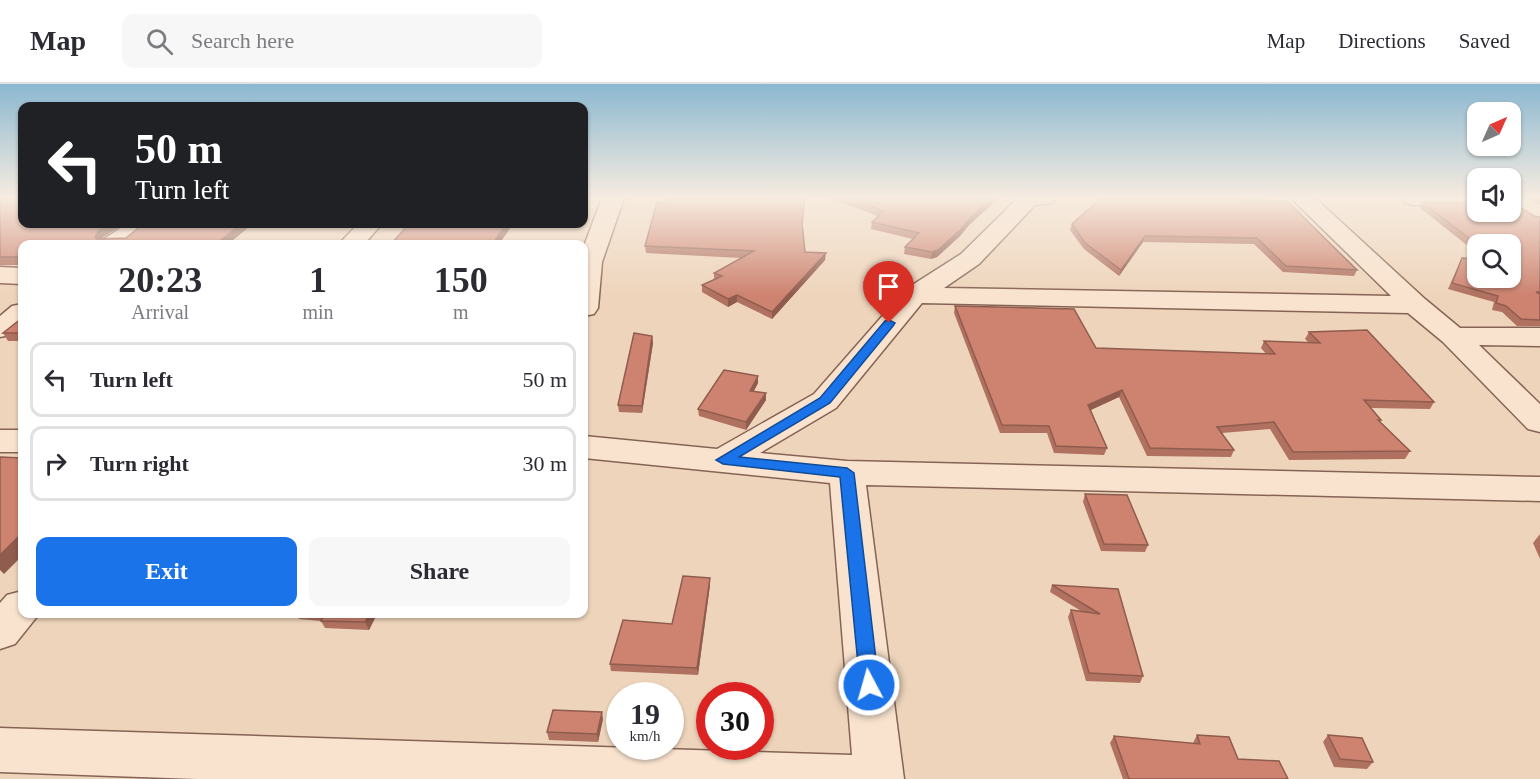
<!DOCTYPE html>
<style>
body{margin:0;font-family:"Times New Roman",serif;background:#f7f7f7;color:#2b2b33;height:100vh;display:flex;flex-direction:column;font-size:22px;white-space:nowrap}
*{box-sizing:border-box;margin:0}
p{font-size:20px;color:#7c7c81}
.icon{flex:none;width:33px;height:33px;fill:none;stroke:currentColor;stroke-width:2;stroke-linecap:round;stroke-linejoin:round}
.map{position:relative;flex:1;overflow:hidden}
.details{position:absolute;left:18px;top:156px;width:570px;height:378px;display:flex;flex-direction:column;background:#fff;border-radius:12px;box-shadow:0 2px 4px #0004}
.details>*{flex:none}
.hud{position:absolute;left:18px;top:18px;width:570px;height:126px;border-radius:12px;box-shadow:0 2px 4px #0004;background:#202124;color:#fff;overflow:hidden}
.needle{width:39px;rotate:45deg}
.buttons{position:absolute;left:1467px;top:18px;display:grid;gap:12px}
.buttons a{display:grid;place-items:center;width:54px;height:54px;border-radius:12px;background:#fff;box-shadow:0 2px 4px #0004;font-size:30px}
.speed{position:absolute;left:606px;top:598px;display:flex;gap:12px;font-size:30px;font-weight:700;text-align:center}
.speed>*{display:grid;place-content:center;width:78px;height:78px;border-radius:50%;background:#fff;box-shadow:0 2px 4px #0004;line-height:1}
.speed small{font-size:15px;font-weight:400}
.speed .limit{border:9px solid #d22;background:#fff;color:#111}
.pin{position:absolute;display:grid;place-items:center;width:51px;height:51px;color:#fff;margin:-62px -26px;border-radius:50% 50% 50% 0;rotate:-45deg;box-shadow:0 0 6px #0007}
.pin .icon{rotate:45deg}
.me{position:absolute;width:66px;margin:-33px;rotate:354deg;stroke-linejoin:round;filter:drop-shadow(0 0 4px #0008)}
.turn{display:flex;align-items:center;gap:21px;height:126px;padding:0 18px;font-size:27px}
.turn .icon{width:78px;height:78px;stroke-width:2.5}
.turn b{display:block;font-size:42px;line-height:51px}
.eta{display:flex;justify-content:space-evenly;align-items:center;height:102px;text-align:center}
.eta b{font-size:36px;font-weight:700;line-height:42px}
.cta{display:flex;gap:12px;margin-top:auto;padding:12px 18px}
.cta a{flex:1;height:69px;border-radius:12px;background:#1a73e8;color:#fff;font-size:24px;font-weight:700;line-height:69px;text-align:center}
.cta a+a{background:#f7f7f7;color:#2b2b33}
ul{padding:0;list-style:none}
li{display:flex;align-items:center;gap:18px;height:75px;margin:0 12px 9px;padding:0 6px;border:3px solid #e1e1e2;border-radius:12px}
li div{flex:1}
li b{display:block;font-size:22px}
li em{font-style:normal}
header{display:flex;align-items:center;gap:36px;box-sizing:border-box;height:84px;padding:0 30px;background:#fff;border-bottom:2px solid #e1e1e2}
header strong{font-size:28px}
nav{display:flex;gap:33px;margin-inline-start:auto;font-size:21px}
.search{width:420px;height:54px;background:#f7f7f7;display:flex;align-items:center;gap:15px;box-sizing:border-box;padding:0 21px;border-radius:12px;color:#7c7c81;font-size:22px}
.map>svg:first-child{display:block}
</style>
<header>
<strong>Map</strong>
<div class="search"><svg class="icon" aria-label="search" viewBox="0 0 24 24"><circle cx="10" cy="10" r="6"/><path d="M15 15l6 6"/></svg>Search here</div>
<nav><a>Map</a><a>Directions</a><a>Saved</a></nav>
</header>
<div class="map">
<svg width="1540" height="695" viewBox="0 0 1540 695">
<rect width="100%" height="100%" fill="#eed4bb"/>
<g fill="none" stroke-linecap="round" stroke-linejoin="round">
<g stroke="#856455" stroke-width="3">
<path id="minor" d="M602,114H624L602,178L598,224L594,230L584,232V162Z
M1018,114H1055L1052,119L1035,121L979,180L944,204L1391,212L1291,114H1315L1425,215L1460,244H1540V262L1479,261L1540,320V348L1528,345L1443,258L1408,229L922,219L836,324L760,369L847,377L1540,393V417L866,401L904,695H196L0,688V644L852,671L830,399L584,374V352L717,365L814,310L906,205L961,170Z
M1402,114H1478V122L1413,121L1405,119Z
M1510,114H1528L1540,121V138L1532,136L1510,122Z
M127,140H153L128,160H101L104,155Z
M358,140H382L364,160H339Z
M0,183L22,184V200L0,199Z
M22,220V241L10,251L0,253V232L12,222Z
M0,346H22V368H0Z
M22,507V530H39L15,560L0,565V519L7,511Z"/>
</g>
<use href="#minor" fill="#f9e3ce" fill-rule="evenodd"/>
</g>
<path fill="#b07160" d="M0,114L22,140H124L103,153L102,155L126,154L143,140H249L250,142L228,160H22V181H0Z
M829,114H999L969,141L960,152L937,173L931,175L904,170L905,163L913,155L871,145L872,138L878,132Z
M1537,114H1540V119L1536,116Z
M1240,116L1357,186L1354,192L1283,188L1254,160L1143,158L1119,192L1084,165L1070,146L1072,140Z
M666,118L802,142L805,168L825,176L772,235L737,218L728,223L702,208V201L714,196V189L741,174L646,169L645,162Z
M1422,118H1512L1534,132L1540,133V242H1517L1502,228L1492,226L1494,218L1448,205L1462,174L1478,194L1510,160H1478V170L1419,123Z
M409,140H513L499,160H391Z
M955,222L1096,264L1266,270L1261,264L1264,257L1309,259L1305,255L1309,248L1434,318L1430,325L1371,324L1381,336L1380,338L1410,367L1405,375L1289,376L1270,345L1222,349L1234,366L1231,373L1147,372L1119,313L1091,326L1107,364L1104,371L1054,369L1047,349H1000L954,229Z
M22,234V257H8L3,249Z
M652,252L653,259L642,329L619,328L618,321Z
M758,299L754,307L766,309V316L746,346L699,332L698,325Z
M1085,410L1148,461L1145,468L1101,467L1083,418Z
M1540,450V475L1533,459Z
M710,501L698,591L611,587L610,580L672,540Z
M1052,501L1118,505L1143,592L1140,599L1086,597L1068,533L1071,526L1081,527L1050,508Z
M295,530H377L369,546L325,544L321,537L299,535Z
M603,635L598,658L549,656L547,648Z
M1197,651L1238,675L1288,695H1123L1110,659L1114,652L1193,659Z
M1328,651L1373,678L1367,685L1334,683L1323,658Z"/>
<path fill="#905c4e" d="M992,114H999L969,141L960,152L937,173L931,175L932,168Z
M109,140H124L103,153L99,160L95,153L99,146Z
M241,140H249L250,142L228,160H216Z
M506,140H513L499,160H494V158Z
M1145,152L1143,158L1119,192L1121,186Z
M826,169L825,176L772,235V228Z
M737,211V218L728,223V215Z
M652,252L653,259L642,329V322Z
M758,292V299L750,314V307Z
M1122,306L1119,313L1086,328L1088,321Z
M766,309V316L746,346V338Z
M22,449V472L4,490L0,486V471Z
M710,494V501L698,591L697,584Z
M370,530H377L369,546L365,538Z
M602,628L603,635L598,658L597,650Z"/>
<path fill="#cd8370" stroke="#905c4e" stroke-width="1.5" d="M0,114H22V140H109L99,146L95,153L97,155L126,154L143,140H241L216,160H22V173H0Z
M667,114H805L802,139L805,168L826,169L772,228L737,211L728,215L702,201L722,192L714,189L754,167L645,162L657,118H666Z
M848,114H992L970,134L961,145L938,166L932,168L905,163L919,149L872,138L884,127Z
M1101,114H1240L1239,116L1287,117L1357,186L1286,182L1257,154L1145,152L1121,186L1085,159L1072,140Z
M1510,114L1512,118L1534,132L1540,133V208H1536L1540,210V236L1521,235L1506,222L1496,219L1498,212L1452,199L1462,174L1478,175V194H1510V160L1478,161L1422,118H1478V128H1510Z
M409,140H506L494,158H463L460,160H391Z
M955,222L1074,225L1096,264L1275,270L1264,257L1320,259L1309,248L1367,246L1434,318L1364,316L1381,336H1378L1410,367L1293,368L1274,338L1217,343L1234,366L1150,364L1122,306L1088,321L1107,364L1056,362L1049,342L1002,341Z
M22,234V249H3Z
M634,249L652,252L642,322L618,321Z
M724,286L758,292L750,307L766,309L746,338L698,325Z
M0,373L22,374V449L0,471Z
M1085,410L1127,411L1148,461L1104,460Z
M683,492L710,494L697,584L610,580L623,536L672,540Z
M1052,501L1118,505L1143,592L1089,589L1071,526L1100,530Z
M324,530H370L365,538L321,537Z
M553,626L602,628L597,650L547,648Z
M1197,651L1229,653L1238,675L1279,677L1288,695H1129L1114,652L1200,660Z
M1328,651L1362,654L1373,678L1340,675Z"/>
<linearGradient id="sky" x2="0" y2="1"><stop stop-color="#8bb8d1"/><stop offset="0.54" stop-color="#f7ece0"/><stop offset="1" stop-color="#f7ece0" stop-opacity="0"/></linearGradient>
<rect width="1540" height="211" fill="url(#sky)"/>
<path fill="#1a73e8" stroke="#114b97" stroke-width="1.5" d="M889,236L895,239L893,242L830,319L739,373L847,384L854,389L879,601L876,606L869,609L863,606L860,601L840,393L723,380L716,376L820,314L885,237Z"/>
</svg>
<div class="buttons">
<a><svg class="needle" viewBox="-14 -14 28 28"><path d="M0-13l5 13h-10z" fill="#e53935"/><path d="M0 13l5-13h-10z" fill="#7c7c81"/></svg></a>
<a><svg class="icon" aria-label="sound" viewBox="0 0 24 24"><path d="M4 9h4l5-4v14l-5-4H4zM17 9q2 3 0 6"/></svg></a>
<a><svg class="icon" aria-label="search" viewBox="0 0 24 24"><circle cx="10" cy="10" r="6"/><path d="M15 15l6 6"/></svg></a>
</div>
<div class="speed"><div>19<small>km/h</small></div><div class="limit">30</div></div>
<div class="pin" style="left:889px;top:239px;background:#d93025"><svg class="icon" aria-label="arrive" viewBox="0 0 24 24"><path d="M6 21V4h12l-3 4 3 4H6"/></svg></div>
<svg class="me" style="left:869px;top:601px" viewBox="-20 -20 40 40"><circle r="17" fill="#1a73e8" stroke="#fff" stroke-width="3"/><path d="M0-11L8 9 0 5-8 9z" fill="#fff"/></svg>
<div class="hud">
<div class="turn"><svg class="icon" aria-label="left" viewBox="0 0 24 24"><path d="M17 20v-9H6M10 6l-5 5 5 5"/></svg><div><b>50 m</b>Turn left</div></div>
</div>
<section class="details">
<div class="eta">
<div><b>20:23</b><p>Arrival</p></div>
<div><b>1</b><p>min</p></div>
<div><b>150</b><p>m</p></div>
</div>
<ul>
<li><svg class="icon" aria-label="left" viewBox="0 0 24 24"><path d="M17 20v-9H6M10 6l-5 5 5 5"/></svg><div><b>Turn left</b></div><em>50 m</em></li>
<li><svg class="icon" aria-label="right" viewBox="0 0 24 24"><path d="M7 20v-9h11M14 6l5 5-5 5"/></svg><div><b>Turn right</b></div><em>30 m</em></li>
</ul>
<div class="cta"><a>Exit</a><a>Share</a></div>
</section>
</div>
